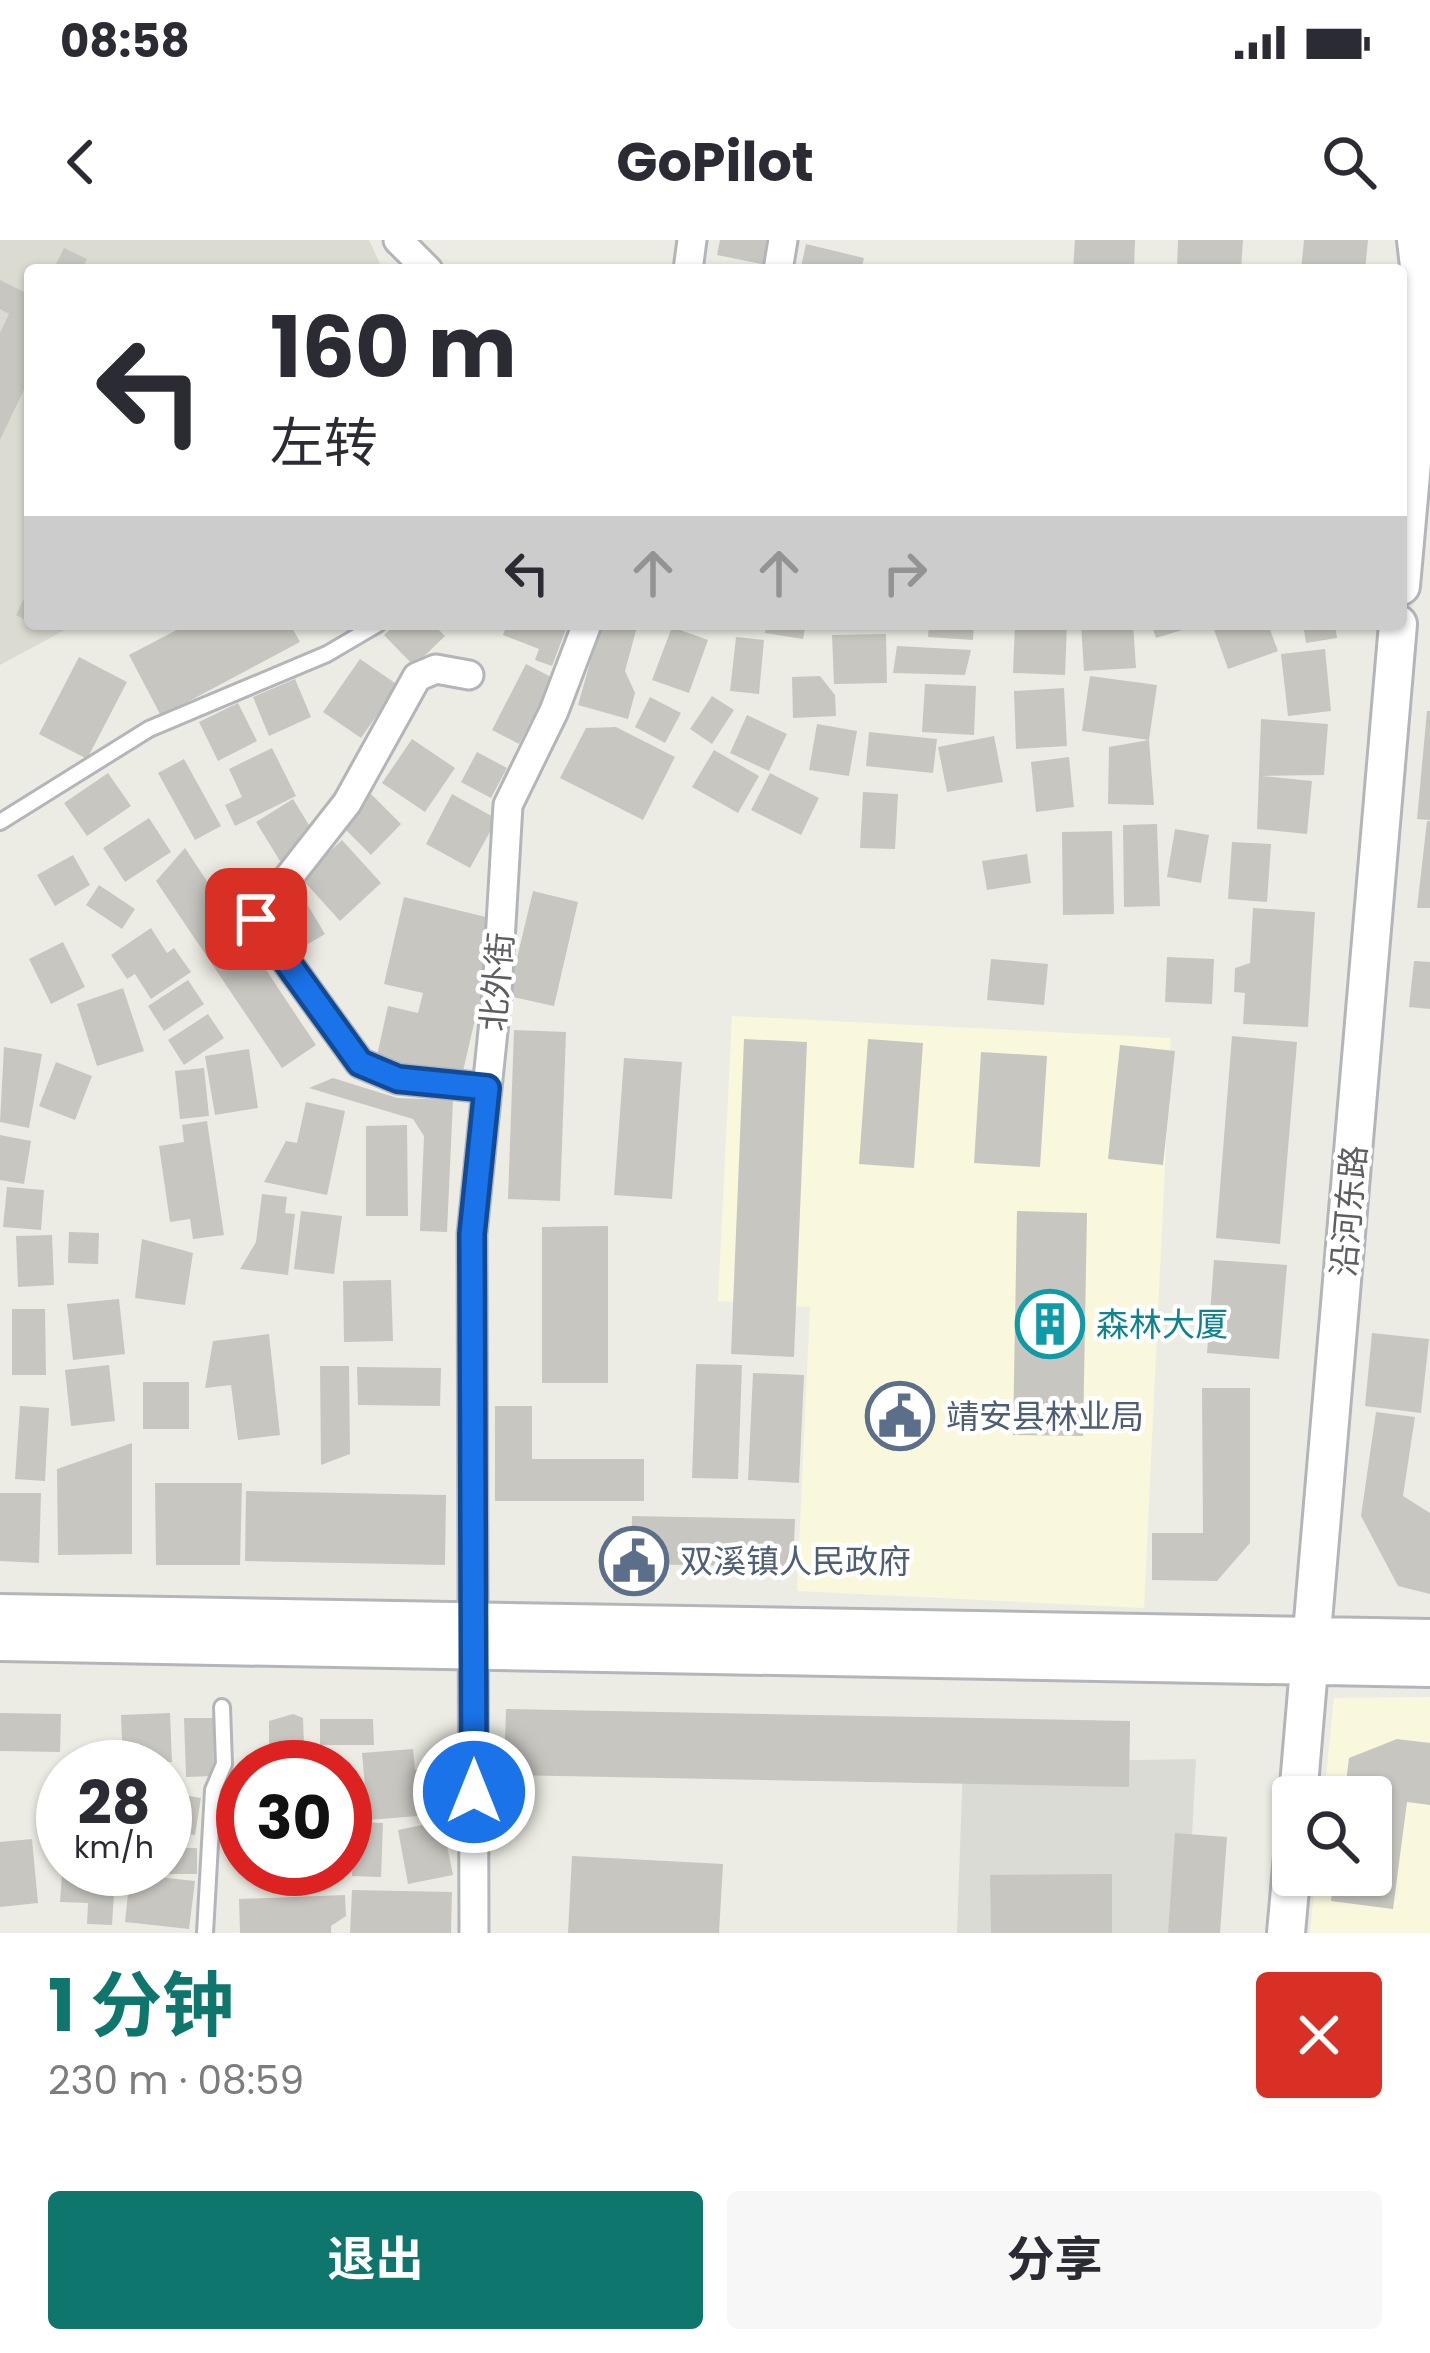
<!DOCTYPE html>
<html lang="zh">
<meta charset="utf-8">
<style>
body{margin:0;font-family:Poppins,"Noto Sans SC",sans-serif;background:#f7f7f7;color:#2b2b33;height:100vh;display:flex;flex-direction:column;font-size:45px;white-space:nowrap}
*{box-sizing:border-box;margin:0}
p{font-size:39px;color:#7c7c81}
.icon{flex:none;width:66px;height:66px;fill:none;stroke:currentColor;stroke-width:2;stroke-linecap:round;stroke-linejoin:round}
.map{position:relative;height:1693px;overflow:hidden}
.drawer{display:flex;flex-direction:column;background:#fff;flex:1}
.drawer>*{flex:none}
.banner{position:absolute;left:24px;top:24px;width:1383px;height:366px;border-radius:12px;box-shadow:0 3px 9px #0004;background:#fff;color:#2b2b33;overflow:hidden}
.tools{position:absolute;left:1272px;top:1536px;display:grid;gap:24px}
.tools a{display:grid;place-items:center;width:120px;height:120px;border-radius:12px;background:#fff;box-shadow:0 3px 9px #0004;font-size:60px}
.speed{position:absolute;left:36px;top:1500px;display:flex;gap:24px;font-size:60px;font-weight:700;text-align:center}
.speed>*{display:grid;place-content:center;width:156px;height:156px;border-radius:50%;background:#fff;box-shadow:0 3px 9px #0004;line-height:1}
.speed small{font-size:30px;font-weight:400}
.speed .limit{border:18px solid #d22;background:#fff;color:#111}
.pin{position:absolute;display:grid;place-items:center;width:102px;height:102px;color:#fff;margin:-51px;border-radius:24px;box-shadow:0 6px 18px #0006}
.me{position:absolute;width:132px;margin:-66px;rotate:0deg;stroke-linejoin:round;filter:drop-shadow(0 0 9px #0008)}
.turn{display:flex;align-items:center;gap:42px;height:252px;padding:0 48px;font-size:54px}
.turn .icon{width:156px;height:156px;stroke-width:2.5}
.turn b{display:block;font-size:84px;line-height:102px}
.lanes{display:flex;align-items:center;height:114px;padding:0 48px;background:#0003;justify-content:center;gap:60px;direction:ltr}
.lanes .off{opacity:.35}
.round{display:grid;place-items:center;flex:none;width:126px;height:126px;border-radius:12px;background:#f7f7f7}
.head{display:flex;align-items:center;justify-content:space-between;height:204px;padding:0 48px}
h1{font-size:72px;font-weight:700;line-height:90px;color:#0f766e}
.cta{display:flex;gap:24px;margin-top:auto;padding:24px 48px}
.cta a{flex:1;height:138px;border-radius:12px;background:#0f766e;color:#fff;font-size:48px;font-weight:700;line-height:138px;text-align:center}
.cta a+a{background:#f7f7f7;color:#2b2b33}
.status{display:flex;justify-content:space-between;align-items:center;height:84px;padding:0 60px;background:#fff;direction:ltr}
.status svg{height:33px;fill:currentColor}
header{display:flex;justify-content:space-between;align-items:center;height:156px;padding:0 48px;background:#fff;font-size:54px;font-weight:700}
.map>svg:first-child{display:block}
</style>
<div class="status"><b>08:58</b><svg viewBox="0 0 49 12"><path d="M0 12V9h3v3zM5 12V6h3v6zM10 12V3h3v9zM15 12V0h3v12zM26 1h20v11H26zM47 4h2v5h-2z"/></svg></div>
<header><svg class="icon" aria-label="back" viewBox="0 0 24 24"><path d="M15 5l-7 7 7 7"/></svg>GoPilot<svg class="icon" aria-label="search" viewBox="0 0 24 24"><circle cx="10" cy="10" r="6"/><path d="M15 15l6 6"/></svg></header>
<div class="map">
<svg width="1430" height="1693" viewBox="0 0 1430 1693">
<rect width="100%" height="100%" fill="#ecece4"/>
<path fill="#f9f8dc" d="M732,776L1171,798L1144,1368L797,1351L810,1067L718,1061Z
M1430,1457V1693H1310L1316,1635H1371V1557H1324L1334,1458Z"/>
<path fill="#dbdbd6" d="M1196,1519L1187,1693H957L963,1523Z"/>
<path fill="#dcdbd2" d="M0,0H369L383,30H30V384H76L0,425Z"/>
<path fill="#c8c6c0" d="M720,0H772L767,25L717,15Z
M1075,0H1135L1134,30H1073Z
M1178,0H1243L1241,30H1177Z
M1304,0H1368L1365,30H1301Z
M806,4L864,18L861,30L801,27Z
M64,8L87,19L81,30H53Z
M0,40L30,55V137L0,200V93L9,74L0,69Z
M30,346V382L16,375Z
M188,384H290L300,402L161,476L129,415Z
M396,384H433L445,396L414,426L384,395Z
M507,384H568L552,426L535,420L539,409L503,395Z
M601,384L637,387L625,431L635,453L628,479L578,465Z
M766,384H806L803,399L765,393Z
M929,384H974L973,400L928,397Z
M1015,384H1067L1065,435L1013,433Z
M1081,384H1133L1136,428L1084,431Z
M1151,384H1187L1189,388L1156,398Z
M1212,384H1268L1278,411L1228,429Z
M1303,384H1335L1337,398L1306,403Z
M672,387L708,400L689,453L652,440Z
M886,394L887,443L834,444L832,395Z
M736,397L764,400L759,454L730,451Z
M897,406L971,410L965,435L893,433Z
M1325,409L1331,471L1288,476L1281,414Z
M79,417L127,442L87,519L39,494Z
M360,419L398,445L361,498L323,472Z
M526,424L553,438L519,504L492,490Z
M820,436L835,455L836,476L793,478L792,437Z
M1090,436L1157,445L1149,500L1082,491Z
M295,439L311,477L269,496L253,457Z
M925,444L976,446L974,495L922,492Z
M1064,448L1067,506L1016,509L1014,451Z
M712,456L734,470L712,504L690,489Z
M650,457L681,473L665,503L635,487Z
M238,463L257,501L218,521L199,482Z
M1427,471H1430V580L1417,579Z
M747,475L787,494L769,531L730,513Z
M1261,479L1328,484L1324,535L1262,536L1312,541L1307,594L1257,589Z
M817,484L857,491L849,536L809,530Z
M616,487L675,517L643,580L560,538L586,488Z
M869,492L937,499L933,533L866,526Z
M994,496L1003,542L947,552L938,507Z
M412,499L455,528L425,572L382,543Z
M1149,500L1154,565L1108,564L1109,507Z
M272,508L296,556L235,586L225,565L242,557L229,529Z
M714,510L759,536L738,573L692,547Z
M477,512L507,528L491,558L461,542Z
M1069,517L1074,567L1036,572L1031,522Z
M184,519L221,586L195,600L158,533Z
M108,533L131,566L87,596L64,563Z
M770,533L819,558L801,595L751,570Z
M863,552L898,554L895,609L860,608Z
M371,554L401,584L371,615L341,585Z
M452,554L497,579L470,628L426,604Z
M293,559L317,598L280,621L256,582Z
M149,578L171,612L125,642L103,608Z
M1427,581H1430V668H1417Z
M1157,584L1160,666L1124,667L1123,585Z
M1175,589L1209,595L1201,643L1167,637Z
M1112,591L1114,674L1063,675L1062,592Z
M342,600L381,643L340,681L301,638Z
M1232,602L1271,604L1267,662L1228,659Z
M185,608L316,805L282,828L156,641Z
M1027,614L1031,643L987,650L982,621Z
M73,615L90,645L55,666L37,635Z
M99,645L135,669L122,689L86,665Z
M533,651L578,662L554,766L508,756Z
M404,657L498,680L461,840L376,820L388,766L418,773L423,753L384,744Z
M304,659L325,694L291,714L270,679Z
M1253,668L1315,672L1308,787L1243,784L1245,753L1234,752L1235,728L1250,723Z
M151,688L167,713L174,708L191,732L151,759L135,734L127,739L111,715Z
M63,702L85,747L51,764L29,719Z
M1167,717L1214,719L1212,764L1165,762Z
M991,719L1048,724L1044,765L987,760Z
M1414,721L1430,722V769L1409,767Z
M188,740L204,764L164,791L148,766Z
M123,748L144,811L97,826L77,764Z
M208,774L224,798L184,825L168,800Z
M514,790L566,792L560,961L508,959Z
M1232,796L1297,802L1280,1004L1216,998Z
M744,799L807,802L794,1117L731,1114Z
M868,799L923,803L914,928L859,924Z
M1120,805L1175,811L1163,925L1108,919Z
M4,807L42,814L29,888L0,882Z
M249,809L258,868L215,875L205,816Z
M981,812L1047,816L1040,927L974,923Z
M624,818L682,822L672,959L614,955Z
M56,822L92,836L75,880L39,866Z
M204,828L209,876L180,879L175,831Z
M333,838L397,858L453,860L447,992L420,991L424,896L413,879L309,848Z
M306,862L345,871L327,955L264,942L286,901L297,903Z
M207,881L224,995L193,999L190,979L170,982L159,906L184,902L182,885Z
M407,885L408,976H366V886Z
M0,895L31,901L24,944L0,940Z
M7,947L44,950L41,990L3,987Z
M262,954L287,957L285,973L295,974L288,1035L240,1029L256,1002Z
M301,971L342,976L334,1034L294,1029Z
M1017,971L1087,973L1083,1196L1013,1195Z
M608,986V1143H542V987Z
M69,992L99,993L98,1024L68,1023Z
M52,995L54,1045L18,1047L16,996Z
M142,999L193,1013L185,1065L135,1058Z
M1214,1020L1287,1025L1279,1119L1207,1113Z
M391,1040L393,1101L344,1102L343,1041Z
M119,1059L125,1114L73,1120L67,1064Z
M12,1069H45L46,1135H12Z
M1372,1093L1429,1099L1421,1173L1365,1166Z
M269,1094L280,1195L238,1200L231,1145L205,1148L213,1101Z
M696,1124L742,1125L738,1239L692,1238Z
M109,1125L115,1181L71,1186L65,1130Z
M320,1126H349L350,1214L321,1225Z
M357,1127L441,1128L440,1166L358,1165Z
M753,1133L804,1135L799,1243L748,1240Z
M143,1142H189V1189H143Z
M1202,1148H1250V1303L1217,1341L1152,1340V1293H1203Z
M20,1166L49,1168L45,1241L15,1239Z
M495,1166H532V1219H644V1261H495Z
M1376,1172L1415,1177L1403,1256L1430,1273V1354L1398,1346L1361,1276Z
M132,1203V1314L58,1315L57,1229Z
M155,1243H242L240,1325H156Z
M246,1251L446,1255L445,1325L245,1321Z
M0,1253H41L39,1323L0,1321Z
M632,1276L795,1279L793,1327L631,1324Z
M506,1469L1130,1481L1129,1547L504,1535Z
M0,1473L61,1474L60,1512L0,1511Z
M170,1473L172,1522L123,1524L121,1475Z
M293,1474L303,1478L304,1504H269V1481Z
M184,1478H213L214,1536L186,1537Z
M320,1479H373L374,1505H320Z
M1397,1499L1430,1503V1565L1407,1562L1393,1669L1331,1661L1334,1635H1371V1557H1344L1349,1518Z
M413,1509L415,1530L452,1527L456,1573L368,1580L362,1513Z
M262,1521L350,1522L349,1574H345V1527H262Z
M51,1532L63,1533V1580L48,1578Z
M165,1552L201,1558L195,1595L165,1591Z
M442,1581L453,1635L408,1644L398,1590Z
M354,1582L383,1583L381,1637L352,1636Z
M43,1585H63V1611H43Z
M1175,1593L1227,1597L1220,1693H1168Z
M32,1599L38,1663L0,1667V1602Z
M165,1608H197V1634H163Z
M572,1616L723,1624L719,1693H568Z
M279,1629H319V1650L279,1651Z
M130,1634L195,1641L189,1689L125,1682Z
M1112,1634V1693H991L990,1635Z
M62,1635L115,1638L112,1685L87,1684L88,1663L60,1662Z
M352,1650L452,1652L451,1693H350Z
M345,1655L346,1676L331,1686V1693H240L239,1659Z"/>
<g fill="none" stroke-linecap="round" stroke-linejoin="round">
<g stroke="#b4b5b9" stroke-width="20">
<path id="lane" d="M0,582L149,489L327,414L378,384
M205,1693L213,1550L224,1524L222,1467"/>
</g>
<g stroke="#b4b5b9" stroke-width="33">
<path id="street" d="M398,0L428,30
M688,30L692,0
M778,30L783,0
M469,435L436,429L417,437L347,563L256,679L360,823L398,839L487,848
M474,1693L472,994L497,752L508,565L554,471L587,384"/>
</g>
<g stroke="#b3b5b9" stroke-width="42">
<path id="secondary" d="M1401,346L1425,78L1416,0
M0,1373L1430,1398
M0,1402L1430,1428
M1298,1557L1398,384
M1286,1693L1293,1616"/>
</g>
<use href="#lane" stroke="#fff" stroke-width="14"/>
<use href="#street" stroke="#fff" stroke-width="27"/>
<use href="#secondary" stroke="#fff" stroke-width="36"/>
</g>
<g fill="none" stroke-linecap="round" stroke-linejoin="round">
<g stroke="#114b97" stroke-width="30">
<path id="route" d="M256,679L360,823L398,839L487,848L472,994L474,1552"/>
</g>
<use href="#route" stroke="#1a73e8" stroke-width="21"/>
</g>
<defs>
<g id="building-ring" transform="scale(3.45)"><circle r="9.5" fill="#fff" stroke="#0f9aa8" stroke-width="1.5"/><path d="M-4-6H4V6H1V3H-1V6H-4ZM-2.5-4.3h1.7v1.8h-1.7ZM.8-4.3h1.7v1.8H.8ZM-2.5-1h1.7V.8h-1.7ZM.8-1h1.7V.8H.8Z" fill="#0f9aa8"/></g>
<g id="civic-ring" transform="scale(3.45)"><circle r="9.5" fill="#fff" stroke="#5c6f8a" stroke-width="1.5"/><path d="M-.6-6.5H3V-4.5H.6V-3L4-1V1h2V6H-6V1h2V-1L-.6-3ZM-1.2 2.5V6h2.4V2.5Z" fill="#5c6f8a"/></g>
</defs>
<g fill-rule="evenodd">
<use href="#building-ring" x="1050" y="1084"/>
<use href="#civic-ring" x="900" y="1176"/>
<use href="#civic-ring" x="634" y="1321"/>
</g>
<g text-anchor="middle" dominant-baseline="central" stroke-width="9" stroke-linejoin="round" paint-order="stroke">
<g font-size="33" fill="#5c5e62" stroke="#fff">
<text transform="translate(497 742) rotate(-85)">北外街</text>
<text transform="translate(1349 971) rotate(-85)">沿河东路</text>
</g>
<g font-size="33" fill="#0d838f" stroke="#fff" text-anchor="start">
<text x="1096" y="1084">森林大厦</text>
</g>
<g font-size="33" fill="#4e5e75" stroke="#fff" text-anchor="start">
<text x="946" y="1176">靖安县林业局</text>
<text x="680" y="1321">双溪镇人民政府</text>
</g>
</g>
</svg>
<div class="tools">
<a><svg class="icon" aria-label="search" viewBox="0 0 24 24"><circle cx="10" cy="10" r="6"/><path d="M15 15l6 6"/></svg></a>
</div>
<div class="speed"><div>28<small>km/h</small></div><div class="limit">30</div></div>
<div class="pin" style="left:256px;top:679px;background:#d93025"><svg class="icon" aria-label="arrive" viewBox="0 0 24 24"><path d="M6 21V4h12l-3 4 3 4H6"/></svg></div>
<svg class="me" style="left:474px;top:1552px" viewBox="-20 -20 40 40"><circle r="17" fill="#1a73e8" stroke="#fff" stroke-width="3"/><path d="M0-11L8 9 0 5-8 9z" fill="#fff"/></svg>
<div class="banner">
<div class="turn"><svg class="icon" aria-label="left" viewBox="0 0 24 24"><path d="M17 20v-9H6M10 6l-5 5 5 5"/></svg><div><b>160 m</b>左转</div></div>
<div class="lanes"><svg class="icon" aria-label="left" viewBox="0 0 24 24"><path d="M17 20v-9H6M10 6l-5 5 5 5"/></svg><svg class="icon off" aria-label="ahead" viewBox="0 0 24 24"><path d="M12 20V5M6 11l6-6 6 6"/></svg><svg class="icon off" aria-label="ahead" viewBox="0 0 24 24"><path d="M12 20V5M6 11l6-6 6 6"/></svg><svg class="icon off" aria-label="right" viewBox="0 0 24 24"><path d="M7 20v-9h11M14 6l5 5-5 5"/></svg></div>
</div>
</div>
<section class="drawer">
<div class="head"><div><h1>1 分钟</h1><p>230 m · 08:59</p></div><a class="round" style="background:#d93025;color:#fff"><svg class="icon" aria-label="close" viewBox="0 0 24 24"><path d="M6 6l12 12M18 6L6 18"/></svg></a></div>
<div class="cta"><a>退出</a><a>分享</a></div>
</section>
